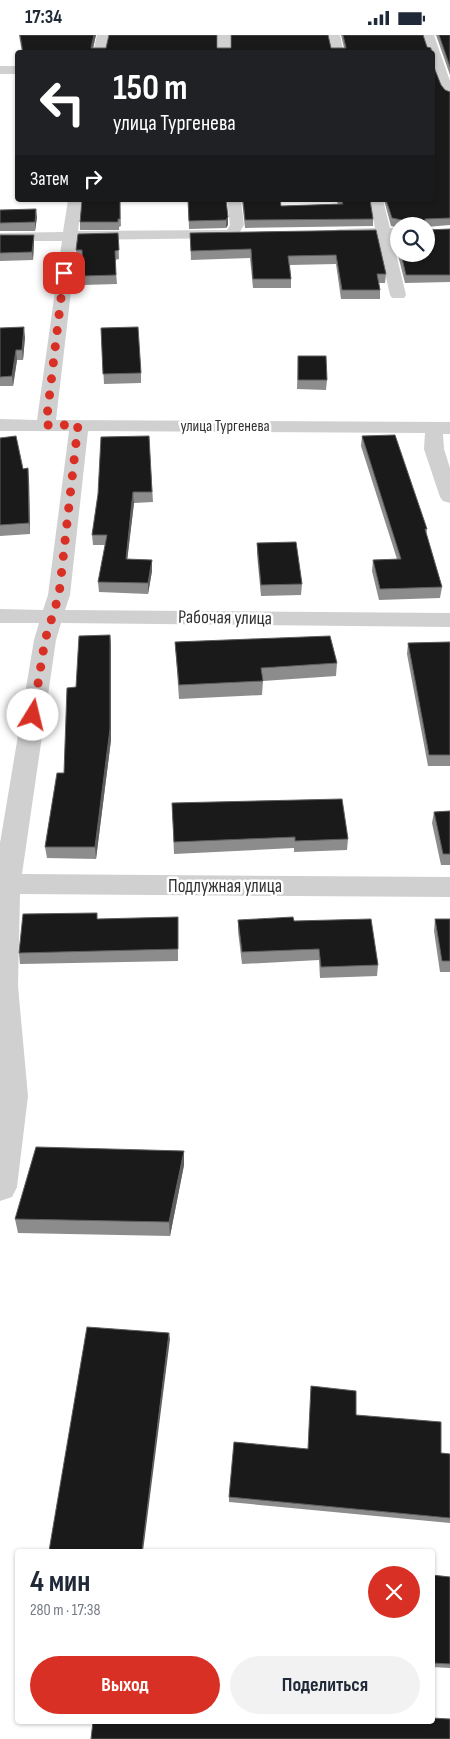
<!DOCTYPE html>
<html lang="ru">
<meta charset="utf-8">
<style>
body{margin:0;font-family:"Sofia Sans Condensed",sans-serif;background:#f2f2f3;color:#1f2937;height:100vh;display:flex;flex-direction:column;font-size:19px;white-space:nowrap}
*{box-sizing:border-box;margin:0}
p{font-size:16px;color:#747a83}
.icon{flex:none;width:28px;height:28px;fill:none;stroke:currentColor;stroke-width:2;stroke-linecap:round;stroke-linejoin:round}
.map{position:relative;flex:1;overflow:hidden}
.sheet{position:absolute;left:15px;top:1514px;width:420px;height:175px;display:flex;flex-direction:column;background:#fff;border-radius:5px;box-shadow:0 1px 4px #0004}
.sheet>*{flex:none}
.banner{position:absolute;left:15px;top:15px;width:420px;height:152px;border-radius:5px;box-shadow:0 1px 4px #0004;background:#202124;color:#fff;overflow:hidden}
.fabs{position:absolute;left:390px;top:182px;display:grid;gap:10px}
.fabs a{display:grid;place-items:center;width:45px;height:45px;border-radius:50%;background:#fff;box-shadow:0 1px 4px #0004;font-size:25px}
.pin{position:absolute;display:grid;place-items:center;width:42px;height:42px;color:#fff;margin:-21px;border-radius:10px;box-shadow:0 2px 8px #0006}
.me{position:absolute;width:55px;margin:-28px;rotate:9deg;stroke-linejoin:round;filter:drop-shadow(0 0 4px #0008)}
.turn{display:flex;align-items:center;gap:18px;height:105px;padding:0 15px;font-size:22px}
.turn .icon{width:65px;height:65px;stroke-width:2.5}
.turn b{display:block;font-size:35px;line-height:42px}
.then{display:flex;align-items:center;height:48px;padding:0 15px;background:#0003;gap:10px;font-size:19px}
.round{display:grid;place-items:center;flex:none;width:52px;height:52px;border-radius:26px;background:#f2f2f3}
.summary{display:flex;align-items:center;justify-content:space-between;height:85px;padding:0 15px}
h1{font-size:30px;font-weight:700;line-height:38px}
.button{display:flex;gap:10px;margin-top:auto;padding:10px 15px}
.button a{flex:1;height:58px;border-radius:30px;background:#d93025;color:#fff;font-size:20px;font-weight:700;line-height:58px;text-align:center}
.button a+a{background:#f2f2f3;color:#1f2937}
.status{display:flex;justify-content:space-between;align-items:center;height:35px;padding:0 25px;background:#fff;direction:ltr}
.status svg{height:14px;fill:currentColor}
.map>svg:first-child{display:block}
</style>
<div class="status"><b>17:34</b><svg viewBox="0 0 49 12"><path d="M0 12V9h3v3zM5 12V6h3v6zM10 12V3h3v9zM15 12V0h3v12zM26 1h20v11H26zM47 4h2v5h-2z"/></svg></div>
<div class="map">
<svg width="450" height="1704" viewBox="0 0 450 1704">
<rect width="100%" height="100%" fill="#fff"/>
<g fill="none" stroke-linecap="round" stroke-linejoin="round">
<path fill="#d0d0d0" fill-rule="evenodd" d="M97,0H109L105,18H93Z
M218,0H230V18H218Z
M328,0H340L344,18H332Z
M422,0H434L450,46V63C437,59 432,29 432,18H428Z
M0,31H18V39H0Z
M68,165H82L78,196L227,195L230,190L227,165H241L244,190L237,202L232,203L77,205L56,385L450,387V399H443L444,414L450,433V468L443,466L440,462L424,414L425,398L88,396L70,560L65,575L450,578V592L61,588L56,605L22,839L450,842V862L20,859L18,951L28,1061L17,1152L12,1162L0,1166V808L34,605L39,588H0V574L43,575L48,560L69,396H0V384L37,385L62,206H0V198L63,197Z
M369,165H383L390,193H399V201L392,202L406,260L404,263H392L390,260L377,202H340L335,201L333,198L335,195L340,194L375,193Z"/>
</g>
<path fill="#8c8c8c" d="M19,0H96L93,13H344L341,0H423L427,12L431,18H22Z
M436,0H450V40Z
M433,30L441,50L445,55L450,57V190L426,192L399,191V193L391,191L384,165H432Z
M45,165H67L66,166Z
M120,165L121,191L119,192V195H80V187Z
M188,165L228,182V190L226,193L189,194Z
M242,165H280L281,171L338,169L336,165H370L373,184V191L245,193Z
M0,175L37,182L35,196H0Z
M450,194V247L405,248L394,204L395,196L399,195V219H426L427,195Z
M376,195L386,239L385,248H379L380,255V264H341L336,229L290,230L291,244V253H253L250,223L191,225L190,198Z
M118,198L119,224L115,225L117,249L83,250L82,224H77L76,215Z
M0,200H34V208L33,225L0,226Z
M0,293L25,302L23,325H17L13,351H0Z
M101,293L141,338V348L104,349Z
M298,321L327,345L326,355L297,354Z
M149,401L153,467L134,468L127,525H152V536L148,559L99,557L98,547L105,510H93L92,500Z
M362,401L427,494L426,500L442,552L440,563L379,565L372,536L373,525L397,524L361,411Z
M0,403L23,434L29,444L30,499L0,501Z
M257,508L302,549L301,560L261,561L257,519Z
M110,600L111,611V705L96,824L47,823L45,812L64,738L76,652Z
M175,607L337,628L336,641L263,646L262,660L179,664Z
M450,607V731H428L407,619L408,608Z
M172,768L348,804L347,815L294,817V813L174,819Z
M450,776V830H441L432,788L434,777Z
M178,882V926L20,929L19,918Z
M435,884H450V937H440L434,896Z
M238,885L294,886L378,930L377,941L320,943L319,925L242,929L238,896Z
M184,1130L170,1201L18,1198L15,1184Z
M356,1380L441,1418L450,1419V1488L229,1467V1462L307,1414Z
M432,1540L450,1542V1633L432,1632Z"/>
<path fill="#5f5f5f" d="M94,0H96L92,18L91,13Z
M36,174L37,182L35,196V187Z
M228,182V190L226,193V185Z
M34,200V208L33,225L32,217Z
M24,292L25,302L23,325L22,315Z
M16,315L17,325L13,351L12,341Z
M28,433L29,444L30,499L29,488Z
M133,457L134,468L126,535V524Z
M152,525V536L148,559V548Z
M110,600L111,611V705L96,824L95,812Z
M184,1116V1130L170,1201L169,1187Z
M169,1298L170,1304L143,1516H142Z"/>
<path fill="#1a1a1a" stroke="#5f5f5f" d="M20,0H94L91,13H106L109,0H217V13H231V0H328L331,13H346L343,0H423L427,12L431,13V18H23Z
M439,0H450V32Z
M432,26L433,30L441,50L445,55L450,57V183L425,184V191H401L402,185L392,183L386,165H432Z
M82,165H120V184H118V187H80Z
M188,165H226L228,182L226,185L189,186Z
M243,165H280L281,171L343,169L341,165H370L373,184L245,185Z
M36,174L35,187L0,188V175Z
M450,194V240H406L401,219H426V195Z
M376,195L386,239H377L380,255H342L336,220L288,221L291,244H253L251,214L191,216L190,198Z
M399,195V211L395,196Z
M118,198L119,215L115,216L116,240L83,241L82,215H76L78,199Z
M0,200H34L32,217L0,218Z
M24,292L22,315H16L12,341L0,342V293Z
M138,292L141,338L103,339L101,293Z
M298,321H326L327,345H298Z
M395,400L427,494H425L442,552L380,554L373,525L401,524L362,401Z
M16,401L23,434L28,433L29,488L0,490V403Z
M149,401L152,457H133L126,524L152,525L148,548L98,547L107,500H92L98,459L101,402Z
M296,507L302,549L261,550L257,508Z
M110,600V694L95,812H45L57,738H64L67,653L76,652L79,601Z
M330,601L337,628L261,633L263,646L179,650L175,607Z
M450,607V720H429L408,608Z
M342,764L348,804L295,806V802L174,807L172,768Z
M450,776V819H443L434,777Z
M97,878V884L178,882V914L19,918L23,879Z
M293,882L294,886L371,884L378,930L321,932L319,914L242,917L238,885Z
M435,884H450V926H442Z
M36,1112L184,1116L169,1187L15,1184Z
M87,1292L169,1298L142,1516H49Z
M311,1351L356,1356V1380L441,1387V1418L450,1419V1483L229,1462L234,1407L308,1414Z
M432,1540L450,1542V1629L432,1628Z
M432,1683L450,1684V1704H91L93,1686H432Z"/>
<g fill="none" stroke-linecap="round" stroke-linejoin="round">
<path stroke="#d93025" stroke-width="9" stroke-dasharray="0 16.2" d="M33,680L45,605L59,560L78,390H46L64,238"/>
</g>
<g text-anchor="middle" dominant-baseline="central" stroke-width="5" stroke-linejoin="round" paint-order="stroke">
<g font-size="16" fill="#333" stroke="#fff">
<text x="225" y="391">улица Тургенева</text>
</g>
<g font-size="19" fill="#333" stroke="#fff">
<text transform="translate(225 583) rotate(1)">Рабочая улица</text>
<text x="225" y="851">Подлужная улица</text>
</g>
</g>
</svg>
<div class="fabs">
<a><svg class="icon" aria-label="search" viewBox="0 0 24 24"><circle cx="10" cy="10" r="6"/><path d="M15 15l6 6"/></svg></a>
</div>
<div class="pin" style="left:64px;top:238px;background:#d93025"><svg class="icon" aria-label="arrive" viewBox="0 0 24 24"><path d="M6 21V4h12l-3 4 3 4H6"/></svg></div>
<svg class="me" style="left:33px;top:680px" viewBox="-20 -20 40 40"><circle r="19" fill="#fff"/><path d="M0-13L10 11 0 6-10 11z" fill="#d93025"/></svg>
<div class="banner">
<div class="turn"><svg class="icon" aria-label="left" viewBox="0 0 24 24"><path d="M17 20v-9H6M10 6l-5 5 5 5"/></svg><div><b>150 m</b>улица Тургенева</div></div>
<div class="then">Затем<svg class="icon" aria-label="right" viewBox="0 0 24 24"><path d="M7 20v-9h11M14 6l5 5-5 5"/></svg></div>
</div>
<section class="sheet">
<div class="summary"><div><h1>4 мин</h1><p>280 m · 17:38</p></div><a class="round" style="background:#d93025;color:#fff"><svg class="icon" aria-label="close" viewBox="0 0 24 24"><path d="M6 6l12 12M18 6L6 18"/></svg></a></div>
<div class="button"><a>Выход</a><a>Поделиться</a></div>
</section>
</div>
